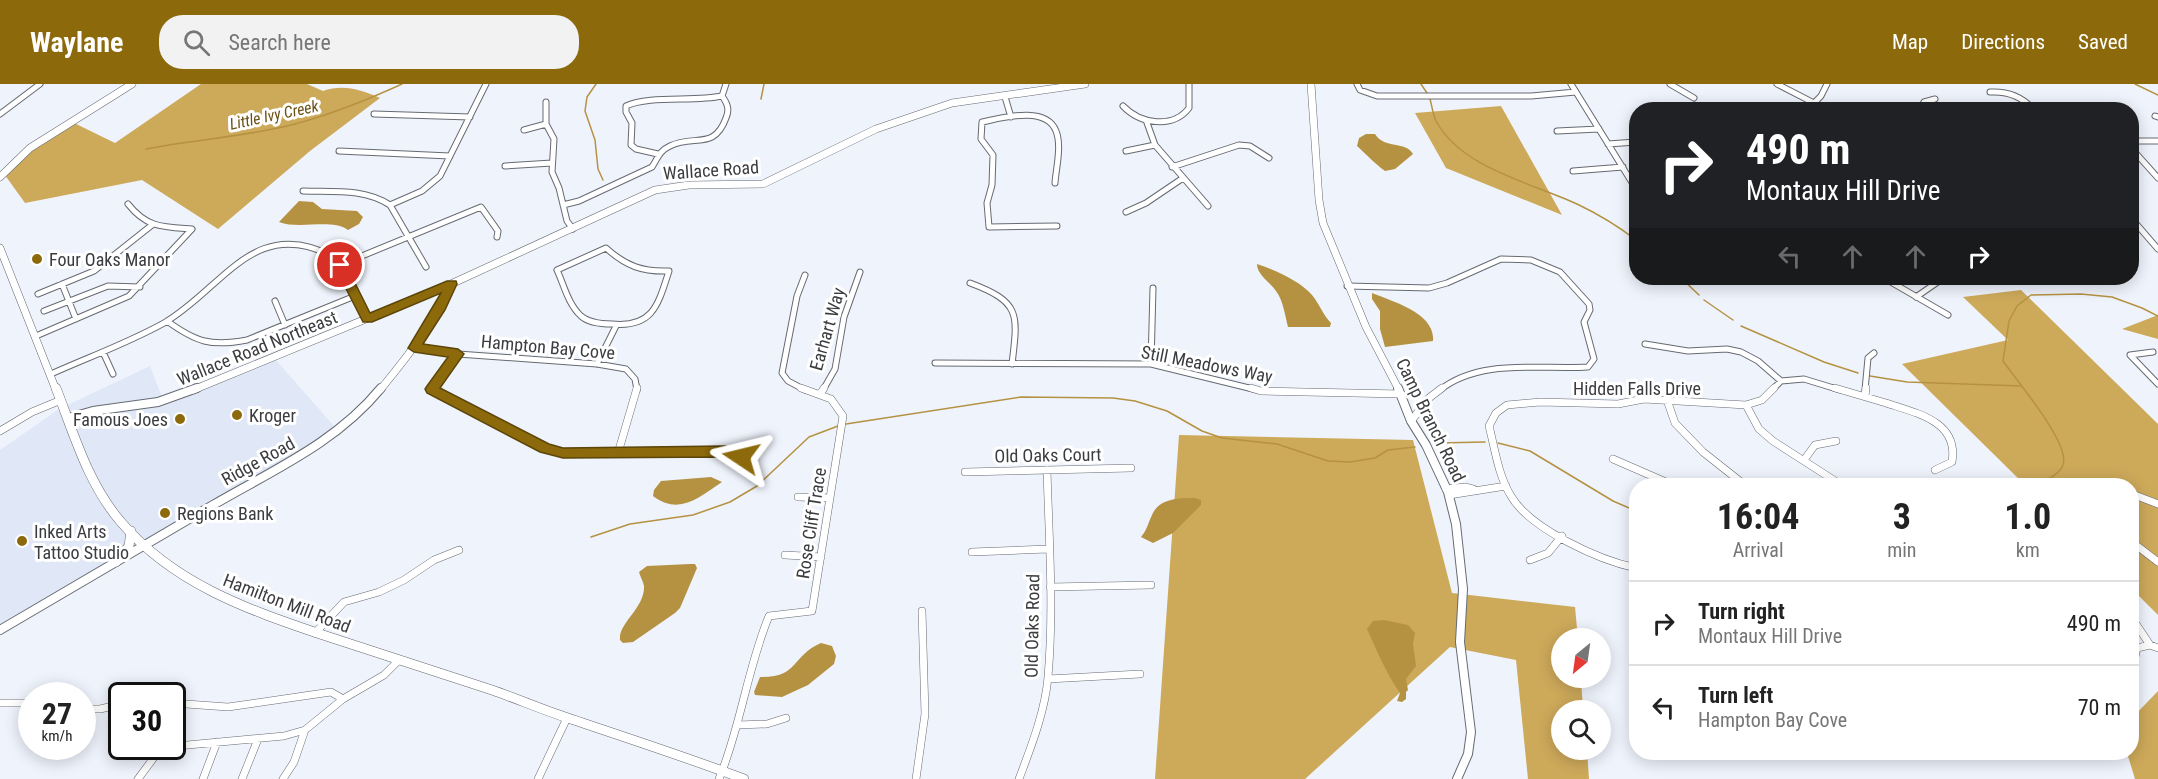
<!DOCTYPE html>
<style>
body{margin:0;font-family:"Roboto Condensed",sans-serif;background:#f2f2f2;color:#222;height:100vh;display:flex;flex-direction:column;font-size:22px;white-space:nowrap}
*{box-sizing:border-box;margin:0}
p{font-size:20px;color:#767676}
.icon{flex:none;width:33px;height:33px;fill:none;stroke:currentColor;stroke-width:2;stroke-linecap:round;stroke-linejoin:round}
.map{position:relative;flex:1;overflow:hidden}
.side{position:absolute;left:1629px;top:394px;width:510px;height:282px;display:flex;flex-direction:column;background:#fff;border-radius:24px;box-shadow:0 3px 15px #0003}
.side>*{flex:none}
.guide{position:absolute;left:1629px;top:18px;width:510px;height:183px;border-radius:24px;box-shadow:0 3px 15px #0003;background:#202124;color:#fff;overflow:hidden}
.needle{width:39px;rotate:209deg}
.fabs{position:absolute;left:1551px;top:544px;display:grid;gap:12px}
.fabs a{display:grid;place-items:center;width:60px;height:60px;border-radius:50%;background:#fff;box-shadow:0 3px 15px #0003;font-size:30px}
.speed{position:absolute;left:18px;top:598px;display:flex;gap:12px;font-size:30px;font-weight:700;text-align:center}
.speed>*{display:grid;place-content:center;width:78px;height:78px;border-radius:50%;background:#fff;box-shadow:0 3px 15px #0003;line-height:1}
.speed small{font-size:15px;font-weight:400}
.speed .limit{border:3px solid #111;border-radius:9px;background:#fff;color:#111}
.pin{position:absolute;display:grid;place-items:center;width:51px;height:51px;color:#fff;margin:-26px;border:3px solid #fff;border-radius:50%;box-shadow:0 2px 6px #0007}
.me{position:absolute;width:66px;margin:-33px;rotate:280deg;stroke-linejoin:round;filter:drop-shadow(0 0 4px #0008)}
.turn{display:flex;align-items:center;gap:21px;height:126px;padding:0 18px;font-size:27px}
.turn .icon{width:78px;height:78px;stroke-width:2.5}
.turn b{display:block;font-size:42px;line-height:51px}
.lanes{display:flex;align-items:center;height:57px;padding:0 18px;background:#0003;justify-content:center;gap:30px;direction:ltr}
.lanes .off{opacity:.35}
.eta{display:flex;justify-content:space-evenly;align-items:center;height:102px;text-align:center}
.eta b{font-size:36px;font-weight:700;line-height:42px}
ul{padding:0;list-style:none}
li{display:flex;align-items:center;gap:18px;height:84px;padding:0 18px;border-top:2px solid #e0e0e0}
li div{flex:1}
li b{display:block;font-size:22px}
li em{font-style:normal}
header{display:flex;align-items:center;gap:36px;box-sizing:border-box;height:84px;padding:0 30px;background:#8c6a0c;color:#fff}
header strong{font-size:28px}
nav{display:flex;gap:33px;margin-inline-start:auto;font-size:21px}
.search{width:420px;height:54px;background:#f2f2f2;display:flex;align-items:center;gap:15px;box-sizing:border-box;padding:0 21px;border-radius:24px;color:#767676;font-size:22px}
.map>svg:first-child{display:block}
</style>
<header>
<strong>Waylane</strong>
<div class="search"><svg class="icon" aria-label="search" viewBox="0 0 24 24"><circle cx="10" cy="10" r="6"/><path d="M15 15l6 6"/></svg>Search here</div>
<nav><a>Map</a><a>Directions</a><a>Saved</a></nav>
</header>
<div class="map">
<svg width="2158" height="695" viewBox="0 0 2158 695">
<rect width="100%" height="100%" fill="#eff3fc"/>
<path fill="#e0e8f7" d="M274,274L335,343L269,390L163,455L0,547V366L59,325L150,282L163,316Z"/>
<path fill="#cda95a" d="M201,0H307L323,7C342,0 361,5 380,14L310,67L218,145L142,96L25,119L2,87L34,57L70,37L115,59Z
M1501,22L1562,131L1446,84L1415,29Z
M2021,206L2158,340V531L2132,505V402H2026L1902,280L2008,256L1963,213Z
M2158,231V255L2122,245Z
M1179,351L1413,356L1452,509L1575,523L1578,555H1562V594H1581L1583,627H1562V666H1587L1589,695H1528L1516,576L1450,563L1305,695H1155Z
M2158,607V695H2135L2127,669H2132V634Z"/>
<path fill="#b59242" d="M1366,50H1375C1384,65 1406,57 1413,70L1395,85L1385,87C1374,79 1366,70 1357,62L1359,54Z
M299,117L313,118L322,125L357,127L363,133L359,140L348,146C331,134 300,146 279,138Z
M1257,180C1275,186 1300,197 1312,211C1319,219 1323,231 1331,239L1330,243H1288C1285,231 1283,216 1276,207C1270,198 1257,191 1257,180Z
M1372,209C1391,217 1436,229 1433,257L1385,263L1380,245V227L1372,215Z
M711,393L722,398C699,413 680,432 653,412L654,406L661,397Z
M1195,414L1201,416V421L1173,449L1153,459L1141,453C1147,446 1148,439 1152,431C1159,414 1179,414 1195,414Z
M690,480H695L697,484L680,524L675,529L633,558L623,559L620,556C618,539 645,524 644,502C643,497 640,492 639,488L647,482Z
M1384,536L1408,541L1415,549L1413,560L1416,582L1406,595L1408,606L1406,608V615L1402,618L1397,617L1400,609C1386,589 1377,567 1367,545L1373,537Z
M821,559L832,562L836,572L834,580L808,601L782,613L755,611L754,608L760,593C799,594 791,572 821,559Z"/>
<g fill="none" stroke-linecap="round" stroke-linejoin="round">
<path stroke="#b59242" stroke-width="1.5" d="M596,0L587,13L585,27L595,56L598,85L603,96
M1421,0L1427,9
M2135,0L2158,11
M761,15L764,0
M1430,15C1432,22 1433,31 1436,37C1461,84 1532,99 1577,120C1598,130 1618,142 1636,156
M146,65C195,55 246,53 295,40C332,30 367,16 402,0
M1681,194L1699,211
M1704,216L1733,236
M1741,242L1824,278L1858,289
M1870,292L1907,298L2021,302
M846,340L1021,313L1113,314L1135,317L1167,327L1202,347L1222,354L1277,360L1328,377L1350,378L1375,374L1388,366L1415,363
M1437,359L1485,358
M1498,359L1530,367L1613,417L1636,427
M2033,402C2043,397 2059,392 2063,381C2071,360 2016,296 2003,277L2009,237L2017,222L2031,211L2081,210L2112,213L2142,224L2158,232
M591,453L630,440L693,431L730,418L757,402L809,353L838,342"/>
<g stroke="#666a71" stroke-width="7">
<path id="minor-far1" d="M1357,0L1360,6L1377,12H1531L1576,8
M1571,0L1636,105
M1670,0L1694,14
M1777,0L1814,19L1821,12L1827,0
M1990,8C2008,7 2022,12 2034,26
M1005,13L1011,33
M546,18V40L554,55L552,88L559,104L567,137L573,145
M1123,22C1140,40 1173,45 1189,24V0
M1919,26L1924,18L1935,15
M0,30L40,0
M374,30L470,33
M2155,32L2158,33
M1146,36L1155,61L1208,122
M524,46L546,40
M1557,47L1599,45
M2132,57H2158
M1608,60L1636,58
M2132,65L2158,94
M339,67L450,72
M1126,67L1155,61
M658,70L636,65L631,61L632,39L626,28V22C649,11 694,18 722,12
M505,82L552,79
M1172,83L1239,61L1250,62L1269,74
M1573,87L1623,83
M1055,99C1056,84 1062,62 1056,47C1046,21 1002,34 982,38L981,55L993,71L992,101L987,119L989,143L1057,142
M303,107C333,108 364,104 390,121L426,183
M390,121L422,107L440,92L486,0
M563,121L579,117L652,83C658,74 659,67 670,62C694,50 714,67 726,34C730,25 727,19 722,12L726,0
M1126,128L1146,119L1183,94
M2132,135L2158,165
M606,164C626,182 642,188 669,187C658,221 653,244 612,240C601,240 589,239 581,232C568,220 564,201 557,186Z
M340,181L481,123L498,147L497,153
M805,191L797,212L782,289L788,297L805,306
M1884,194L1948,231
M970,199C1021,218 1018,230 1012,280
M62,200L76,235
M1347,202L1429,204L1447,199L1501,175L1531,176L1560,188L1589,220L1590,226L1584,238L1594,275L1588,283C1540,286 1480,274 1440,306
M38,210L94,187L152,141
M1916,213L1942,195
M275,217L285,241
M44,227L108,202L140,203
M167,237C196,258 211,263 247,256L355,212
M36,252L129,212L192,145C163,143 147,144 128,120
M1645,260L1688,267L1727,265L1741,268L1758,277L1781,297
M415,264L458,270L597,280L626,285L635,295L637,306
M103,268L113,290
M2153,268L2130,271L2158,300
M935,279L1151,280L1257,306
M597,280L616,242
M1151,280L1153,204
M51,290C89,273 128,259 164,239C223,205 254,130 334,173L367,235
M433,306L431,305L458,270
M823,306L835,285L844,233L860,188
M1772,306L1781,297L1804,295L1840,306
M1865,306L1868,274L1874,269"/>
</g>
<g stroke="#666a71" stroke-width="8">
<path id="minor" d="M431,304L545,364L563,369L725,368L741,373
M1251,304L1261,307L1401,310
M1835,304C1852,309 1869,314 1886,319C1916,329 1959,337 1952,378L1935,386
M821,309L824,304
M1865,312L1866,304
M1667,316L1675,339L1703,368L1746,402
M1746,321L1759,345L1773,357L1843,402
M1411,337L1429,314L1442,304
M0,347L32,328L61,316
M618,369L637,304
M1613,375L1675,402
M1804,376L1815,361L1836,357
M965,388L1131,384
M1730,402L1738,396
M1446,405L1465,403L1473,405
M2132,410L2158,420
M1449,411L1506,402
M798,413L830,414
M2132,458L2158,478
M972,468L1047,465
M785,471L821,473
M1530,476L1548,469L1562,452
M1636,484C1599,476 1530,445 1511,412C1498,391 1495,365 1489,342L1496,329L1507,321L1540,318L1618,320L1644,315L1746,321L1762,316L1774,304
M1050,503L1151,501
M2132,534L2150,561
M315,549L344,518L379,508L404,496L434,476L459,466
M2132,586L2137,564L2150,561L2158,564
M1048,595L1140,590
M0,619H32
M172,619L228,623L331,608L343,615L384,591L398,577
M82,625H100L122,620
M738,641L767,640L786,634
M138,695L155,672L166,663L284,652L305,646L343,615
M203,695L217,658
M242,695L258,655
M283,695L294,678L305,646
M538,695L567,634
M719,695C741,642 747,585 769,532L812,527L843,332L831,315L801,304
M916,695L925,630L922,527
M1019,695C1031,663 1045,628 1048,593C1054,525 1049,455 1047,386"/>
</g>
<g stroke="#666a71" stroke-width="8">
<path id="tertiary-far1" d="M1311,0L1319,116L1323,139L1366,243L1399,306
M193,306L451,200L655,106L689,101L763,100L876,45L952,19L1085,0
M380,306C408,272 433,240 451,200"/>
</g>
<g stroke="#666a71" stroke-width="10">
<path id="tertiary" d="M1398,304L1411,337L1426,361L1448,408L1456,440L1463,505L1460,558L1471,648L1468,670L1457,695
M68,334L93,327L158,318L197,304
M0,546C71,504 142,462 213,421C273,386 336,359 381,304"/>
</g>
<g stroke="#666a71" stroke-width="8">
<path id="secondary-far1" d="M0,93L30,64L132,0
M0,164L56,306"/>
</g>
<g stroke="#666a71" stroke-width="10">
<path id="secondary" d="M56,304C74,350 88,400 121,438C173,499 246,525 320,550C377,569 435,587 492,606C518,615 543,626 568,634C627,654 686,673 744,695
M116,478L129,462L131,447"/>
</g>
<use href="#minor-far1" stroke="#fff" stroke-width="5"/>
<use href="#minor" stroke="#fff" stroke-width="7"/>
<use href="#tertiary-far1" stroke="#fff" stroke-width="7"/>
<use href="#tertiary" stroke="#fff" stroke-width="8"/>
<use href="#secondary-far1" stroke="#fff" stroke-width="7"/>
<use href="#secondary" stroke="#fff" stroke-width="9"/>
</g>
<path fill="#8c6a0c" stroke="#5b4508" stroke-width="1.5" d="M340,177L346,181L370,229L447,197H456L457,200L445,226L423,260L458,265L464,270L440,304L549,360L563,364L725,362L746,369L748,373L741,378L725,373L563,374L540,368L427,309L425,305L427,302L448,273L414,268L408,264L441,209L372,238H363L334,181Z"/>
<g fill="#8c6a0c" stroke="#fff" stroke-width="2">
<circle cx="37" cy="175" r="6"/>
<circle cx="237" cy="331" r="6"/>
<circle cx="180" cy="335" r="6"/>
<circle cx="165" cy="429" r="6"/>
<circle cx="22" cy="457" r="6"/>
</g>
<g text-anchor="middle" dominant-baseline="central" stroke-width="6" stroke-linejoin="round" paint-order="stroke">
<g font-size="16" font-style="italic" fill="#6a5115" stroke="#fff">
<text transform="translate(274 31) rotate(-12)">Little Ivy Creek</text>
</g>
<g font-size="18" fill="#3b3c40" stroke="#fff">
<text transform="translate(711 86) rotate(-4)">Wallace Road</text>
<text transform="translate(827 245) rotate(-74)">Earhart Way</text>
<text transform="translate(548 263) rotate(5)">Hampton Bay Cove</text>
<text transform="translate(257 264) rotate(-22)">Wallace Road Northeast</text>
<text transform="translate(1207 280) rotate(11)">Still Meadows Way</text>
<text x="1637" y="304">Hidden Falls Drive</text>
<text transform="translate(1431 336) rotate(64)">Camp Branch Road</text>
<text transform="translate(1048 371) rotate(-1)">Old Oaks Court</text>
<text transform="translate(258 377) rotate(-29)">Ridge Road</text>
<text transform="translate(811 439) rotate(-81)">Rose Cliff Trace</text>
<text transform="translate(287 519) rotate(21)">Hamilton Mill Road</text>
<text transform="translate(1032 542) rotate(-89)">Old Oaks Road</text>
</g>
<g font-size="18" fill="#3b3c40" stroke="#fff" text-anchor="start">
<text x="49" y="175">Four Oaks Manor</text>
<text x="249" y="331">Kroger</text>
<text x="168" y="335" text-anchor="end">Famous Joes</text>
<text x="177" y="429">Regions Bank</text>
<text x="34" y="447">Inked Arts<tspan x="34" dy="21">Tattoo Studio</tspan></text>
</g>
</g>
</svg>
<div class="fabs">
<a><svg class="needle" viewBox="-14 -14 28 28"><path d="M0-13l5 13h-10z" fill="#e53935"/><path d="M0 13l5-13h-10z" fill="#767676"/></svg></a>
<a><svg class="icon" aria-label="search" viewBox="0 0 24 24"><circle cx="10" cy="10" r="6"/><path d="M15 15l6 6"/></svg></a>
</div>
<div class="speed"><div>27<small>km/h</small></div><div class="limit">30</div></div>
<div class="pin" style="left:340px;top:181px;background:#d93025"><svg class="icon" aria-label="arrive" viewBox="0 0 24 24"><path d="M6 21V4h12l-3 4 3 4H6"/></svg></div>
<svg class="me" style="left:741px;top:373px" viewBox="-20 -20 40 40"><path d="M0-17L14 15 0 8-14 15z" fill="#8c6a0c" stroke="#fff" stroke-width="4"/></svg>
<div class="guide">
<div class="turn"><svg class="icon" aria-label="right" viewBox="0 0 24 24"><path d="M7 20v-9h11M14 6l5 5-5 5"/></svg><div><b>490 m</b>Montaux Hill Drive</div></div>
<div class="lanes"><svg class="icon off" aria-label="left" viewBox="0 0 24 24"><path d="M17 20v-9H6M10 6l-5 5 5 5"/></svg><svg class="icon off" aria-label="ahead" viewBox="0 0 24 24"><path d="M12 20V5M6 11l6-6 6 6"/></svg><svg class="icon off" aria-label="ahead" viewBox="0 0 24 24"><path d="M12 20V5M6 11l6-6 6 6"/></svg><svg class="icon" aria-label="right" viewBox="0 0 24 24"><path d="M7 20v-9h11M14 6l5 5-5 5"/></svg></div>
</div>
<section class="side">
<div class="eta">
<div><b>16:04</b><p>Arrival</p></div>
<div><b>3</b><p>min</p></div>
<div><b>1.0</b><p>km</p></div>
</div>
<ul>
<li><svg class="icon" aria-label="right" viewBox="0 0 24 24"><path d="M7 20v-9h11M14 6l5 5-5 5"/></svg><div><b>Turn right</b><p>Montaux Hill Drive</p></div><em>490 m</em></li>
<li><svg class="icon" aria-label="left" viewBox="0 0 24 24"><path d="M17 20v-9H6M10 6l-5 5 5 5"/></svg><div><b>Turn left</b><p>Hampton Bay Cove</p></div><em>70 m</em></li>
</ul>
</section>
</div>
